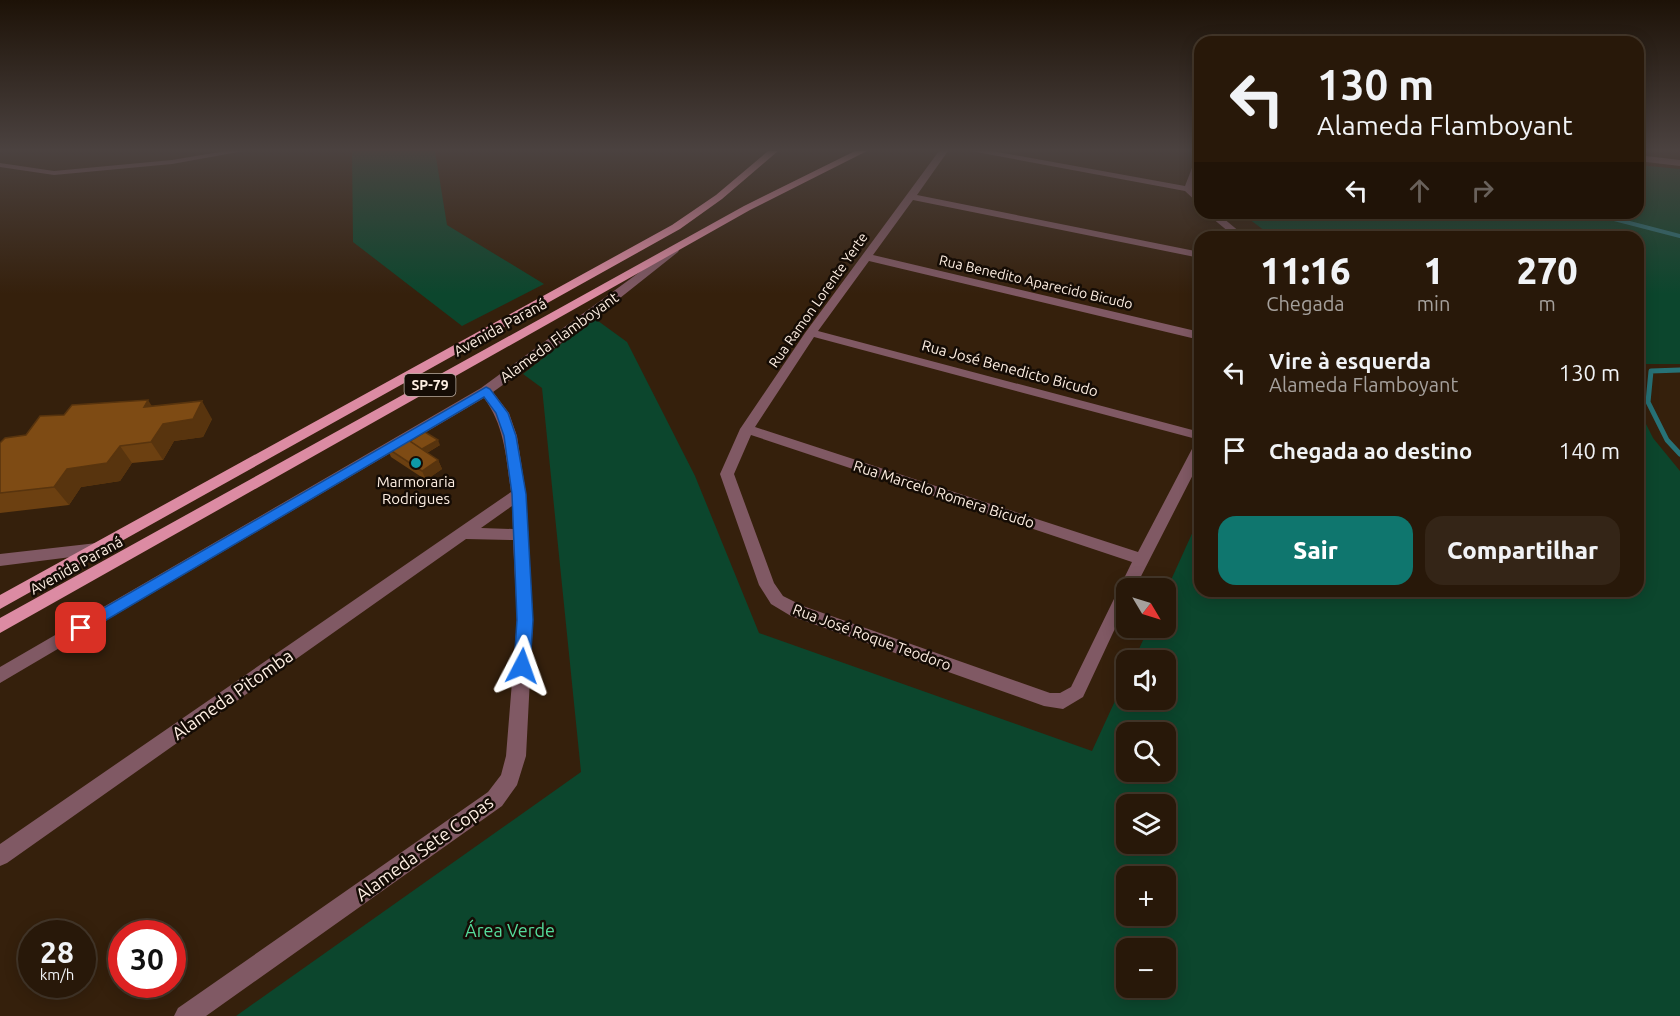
<!DOCTYPE html>
<html lang="pt">
<meta charset="utf-8">
<style>
body{margin:0;font-family:Ubuntu,sans-serif;background:#342517;color:#f1f3f6;height:100vh;display:flex;flex-direction:column;font-size:22px;white-space:nowrap}
*{box-sizing:border-box;margin:0}
p{font-size:20px;color:#a5a09c}
.icon{flex:none;width:33px;height:33px;fill:none;stroke:currentColor;stroke-width:2;stroke-linecap:round;stroke-linejoin:round}
.map{position:relative;flex:1;overflow:hidden}
.panel{position:absolute;left:1194px;top:231px;width:450px;height:366px;display:flex;flex-direction:column;background:#281809;border-radius:18px;box-shadow:0 3px 15px #0003,0 0 0 2px #44372a}
.panel>*{flex:none}
.guide{position:absolute;left:1194px;top:36px;width:450px;height:183px;border-radius:18px;box-shadow:0 3px 15px #0003,0 0 0 2px #44372a;background:#281809;color:#f1f3f6;overflow:hidden}
.needle{width:39px;rotate:128deg}
.fabs{position:absolute;left:1116px;top:578px;display:grid;gap:12px}
.fabs a{display:grid;place-items:center;width:60px;height:60px;border-radius:12px;background:#281809;box-shadow:0 3px 15px #0003,0 0 0 2px #44372a;font-size:30px}
.speed{position:absolute;left:18px;top:920px;display:flex;gap:12px;font-size:30px;font-weight:700;text-align:center}
.speed>*{display:grid;place-content:center;width:78px;height:78px;border-radius:50%;background:#281809;box-shadow:0 3px 15px #0003,0 0 0 2px #44372a;line-height:1}
.speed small{font-size:15px;font-weight:400}
.speed .limit{border:9px solid #d22;background:#fff;color:#111}
.pin{position:absolute;display:grid;place-items:center;width:51px;height:51px;color:#fff;margin:-26px;border-radius:12px;box-shadow:0 3px 9px #0006}
.me{position:absolute;width:66px;margin:-33px;rotate:4deg;stroke-linejoin:round;filter:drop-shadow(0 0 4px #0008)}
.turn{display:flex;align-items:center;gap:21px;height:126px;padding:0 24px;font-size:27px}
.turn .icon{width:78px;height:78px;stroke-width:2.5}
.turn b{display:block;font-size:42px;line-height:51px}
.lanes{display:flex;align-items:center;height:57px;padding:0 24px;background:#0003;justify-content:center;gap:30px;direction:ltr}
.lanes .off{opacity:.35}
.eta{display:flex;justify-content:space-evenly;align-items:center;height:102px;text-align:center}
.eta b{font-size:36px;font-weight:800;line-height:42px}
.button{display:flex;gap:12px;margin-top:auto;padding:12px 24px}
.button a{flex:1;height:69px;border-radius:18px;background:#0f766e;color:#fff;font-size:24px;font-weight:800;line-height:69px;text-align:center}
.button a+a{background:#342517;color:#f1f3f6}
ul{padding:0;list-style:none}
li{display:flex;align-items:center;gap:18px;height:78px;padding:0 24px}
li div{flex:1}
li b{display:block;font-size:22px}
li em{font-style:normal}
.map>svg:first-child{display:block}
</style>
<div class="map">
<svg width="1680" height="1016" viewBox="0 0 1680 1016">
<rect width="100%" height="100%" fill="#35200c"/>
<path fill="#0c462d" fill-rule="evenodd" d="M352,151H435L447,225L544,284L462,326L353,242Z
M1638,165L1680,169V364H1640L1638,372V237H1273L1241,213H1638Z
M594,318L627,342L695,476L759,633L1092,751L1126,677V699H1166V660H1134L1149,627H1166V591L1200,516V591H1638V408L1653,438L1680,471V1016H236L581,772L542,388L523,374ZM1126,732H1166V771H1126ZM1126,804H1166V843H1126ZM1126,876H1166V915H1126ZM1126,948H1166V987H1126Z"/>
<g fill="none" stroke-linecap="round" stroke-linejoin="round">
<path stroke="#277277" stroke-width="4" d="M1591,213L1680,236"/>
<path stroke="#277277" stroke-width="5" d="M1680,370L1651,371L1648,402L1667,440L1680,454"/>
<path fill="#805964" fill-rule="evenodd" d="M225,151H244L172,164L54,175L0,167V163L54,171L172,160Z"/>
<path fill="#805964" fill-rule="evenodd" d="M939,151H948L917,195L1200,252V258L913,200L873,255L1200,332V340L869,261L818,331L1200,432V440L814,337L755,427L1138,552L1193,447L1200,442V461L1135,588H1126V605L1083,697L1063,709L1044,706L791,616L771,604L759,585L720,474L740,429L805,333ZM751,435L1132,562L1071,687L1060,693H1050L803,606L783,596L774,583L734,474Z
M971,151H992L1185,186L1195,160L1200,157V171L1193,189L1200,196V205L1185,191Z
M1638,155L1680,160V166L1638,161Z
M1206,213H1217L1246,237H1235Z
M674,247L679,250L678,252L586,325L493,392L509,413L517,436L526,494L533,620L526,756L517,785L502,806L206,1016H174L178,1008L488,792L501,775L506,756L517,620L513,540L466,539L7,863L0,866V844L511,492C506,458 505,426 484,398L0,683V667L481,388ZM512,506L513,529L481,528Z
M97,543L103,545L105,549L103,553L0,566V554Z"/>
<path fill="#dc8ba3" fill-rule="evenodd" d="M768,151H778L722,199L680,229L0,609V595L672,225L716,195Z
M855,151H867L750,210L0,633V618L744,206Z"/>
</g>
<path fill="#6c4011" d="M152,406L212,419L203,437L174,441L163,460L132,463L120,481L81,487L69,505L0,513V443Z
M410,441L440,445L427,453L438,460L442,469L426,480L391,457L387,448Z"/>
<path fill="#58340e" d="M148,400L159,417L144,407Z
M202,401L212,419L203,437L174,441L163,460L151,442L163,424Z
M438,440L440,445L423,455L421,450Z
M120,446L132,463L120,481L81,487L69,505L54,487L67,469Z
M438,460L442,469L426,480L422,471Z"/>
<path fill="#7e4b14" stroke="#58340e" stroke-width="1.5" d="M148,400L144,407L202,401L193,419L163,424L151,442L120,446L107,463L67,469L54,487L0,493V443L5,438L26,435L40,416L64,415L72,405Z
M425,432L438,440L422,449L410,441Z
M405,438L438,460L422,471L387,448Z"/>
<linearGradient id="sky" x2="0" y2="1"><stop stop-color="#1d1207"/><stop offset="0.51" stop-color="#4b4240"/><stop offset="1" stop-color="#4b4240" stop-opacity="0"/></linearGradient>
<rect width="1680" height="294" fill="url(#sky)"/>
<path fill="#1a73e8" stroke="#114b97" stroke-width="1.5" d="M486,387L490,389L508,413L516,436L526,494L533,620L530,666L528,670L522,672L516,670L514,666L517,620L512,494L504,436L496,413L484,397L86,632H76L73,628L76,624Z"/>
<circle fill="#0f9aa8" stroke="#150c05" stroke-width="2" cx="416" cy="463" r="6"/>
<g text-anchor="middle" dominant-baseline="central" stroke-width="5" stroke-linejoin="round" paint-order="stroke">
<g font-size="14" fill="#fdeee2" stroke="#150c05">
<text transform="translate(1036 282) rotate(13)">Rua Benedito Aparecido Bicudo</text>
<text transform="translate(818 300) rotate(-55)">Rua Ramon Lorente Yerte</text>
</g>
<rect fill="#150c05" stroke="#b7aaa0" stroke-width="1.5" x="404.5" y="374" width="51" height="22" rx="4.5"/>
<g font-size="14" font-weight="bold" fill="#fdeee2">
<text x="430" y="385">SP-79</text>
</g>
<g font-size="15" fill="#fdeee2" stroke="#150c05">
<text transform="translate(500 327) rotate(-29)">Avenida Paraná</text>
<text transform="translate(559 337) rotate(-36)">Alameda Flamboyant</text>
<text transform="translate(1010 368) rotate(15)">Rua José Benedicto Bicudo</text>
<text transform="translate(944 494) rotate(18)">Rua Marcelo Romera Bicudo</text>
<text transform="translate(76 565) rotate(-29)">Avenida Paraná</text>
<text transform="translate(872 637) rotate(20)">Rua José Roque Teodoro</text>
</g>
<g font-size="15" fill="#fdeee2" stroke="#150c05">
<text x="416" y="481">Marmoraria<tspan x="416" dy="17">Rodrigues</tspan></text>
</g>
<g font-size="18" fill="#fdeee2" stroke="#150c05">
<text transform="translate(232 694) rotate(-35)">Alameda Pitomba</text>
<text transform="translate(424 848) rotate(-36)">Alameda Sete Copas</text>
</g>
<g font-size="18" fill="#55dc9b" stroke="#150c05">
<text x="510" y="930">Área Verde</text>
</g>
</g>
</svg>
<div class="fabs">
<a><svg class="needle" viewBox="-14 -14 28 28"><path d="M0-13l5 13h-10z" fill="#e53935"/><path d="M0 13l5-13h-10z" fill="#a5a09c"/></svg></a>
<a><svg class="icon" aria-label="sound" viewBox="0 0 24 24"><path d="M4 9h4l5-4v14l-5-4H4zM17 9q2 3 0 6"/></svg></a>
<a><svg class="icon" aria-label="search" viewBox="0 0 24 24"><circle cx="10" cy="10" r="6"/><path d="M15 15l6 6"/></svg></a>
<a><svg class="icon" aria-label="layers" viewBox="0 0 24 24"><path d="M12 4l9 5-9 5-9-5zM3 14l9 5 9-5"/></svg></a>
<a>+</a>
<a>−</a>
</div>
<div class="speed"><div>28<small>km/h</small></div><div class="limit">30</div></div>
<div class="pin" style="left:81px;top:628px;background:#d93025"><svg class="icon" aria-label="arrive" viewBox="0 0 24 24"><path d="M6 21V4h12l-3 4 3 4H6"/></svg></div>
<svg class="me" style="left:522px;top:666px" viewBox="-20 -20 40 40"><path d="M0-17L14 15 0 8-14 15z" fill="#1a73e8" stroke="#fff" stroke-width="4"/></svg>
<div class="guide">
<div class="turn"><svg class="icon" aria-label="left" viewBox="0 0 24 24"><path d="M17 20v-9H6M10 6l-5 5 5 5"/></svg><div><b>130 m</b>Alameda Flamboyant</div></div>
<div class="lanes"><svg class="icon" aria-label="left" viewBox="0 0 24 24"><path d="M17 20v-9H6M10 6l-5 5 5 5"/></svg><svg class="icon off" aria-label="ahead" viewBox="0 0 24 24"><path d="M12 20V5M6 11l6-6 6 6"/></svg><svg class="icon off" aria-label="right" viewBox="0 0 24 24"><path d="M7 20v-9h11M14 6l5 5-5 5"/></svg></div>
</div>
<section class="panel">
<div class="eta">
<div><b>11:16</b><p>Chegada</p></div>
<div><b>1</b><p>min</p></div>
<div><b>270</b><p>m</p></div>
</div>
<ul>
<li><svg class="icon" aria-label="left" viewBox="0 0 24 24"><path d="M17 20v-9H6M10 6l-5 5 5 5"/></svg><div><b>Vire à esquerda</b><p>Alameda Flamboyant</p></div><em>130 m</em></li>
<li><svg class="icon" aria-label="arrive" viewBox="0 0 24 24"><path d="M6 21V4h12l-3 4 3 4H6"/></svg><div><b>Chegada ao destino</b></div><em>140 m</em></li>
</ul>
<div class="button"><a>Sair</a><a>Compartilhar</a></div>
</section>
</div>
